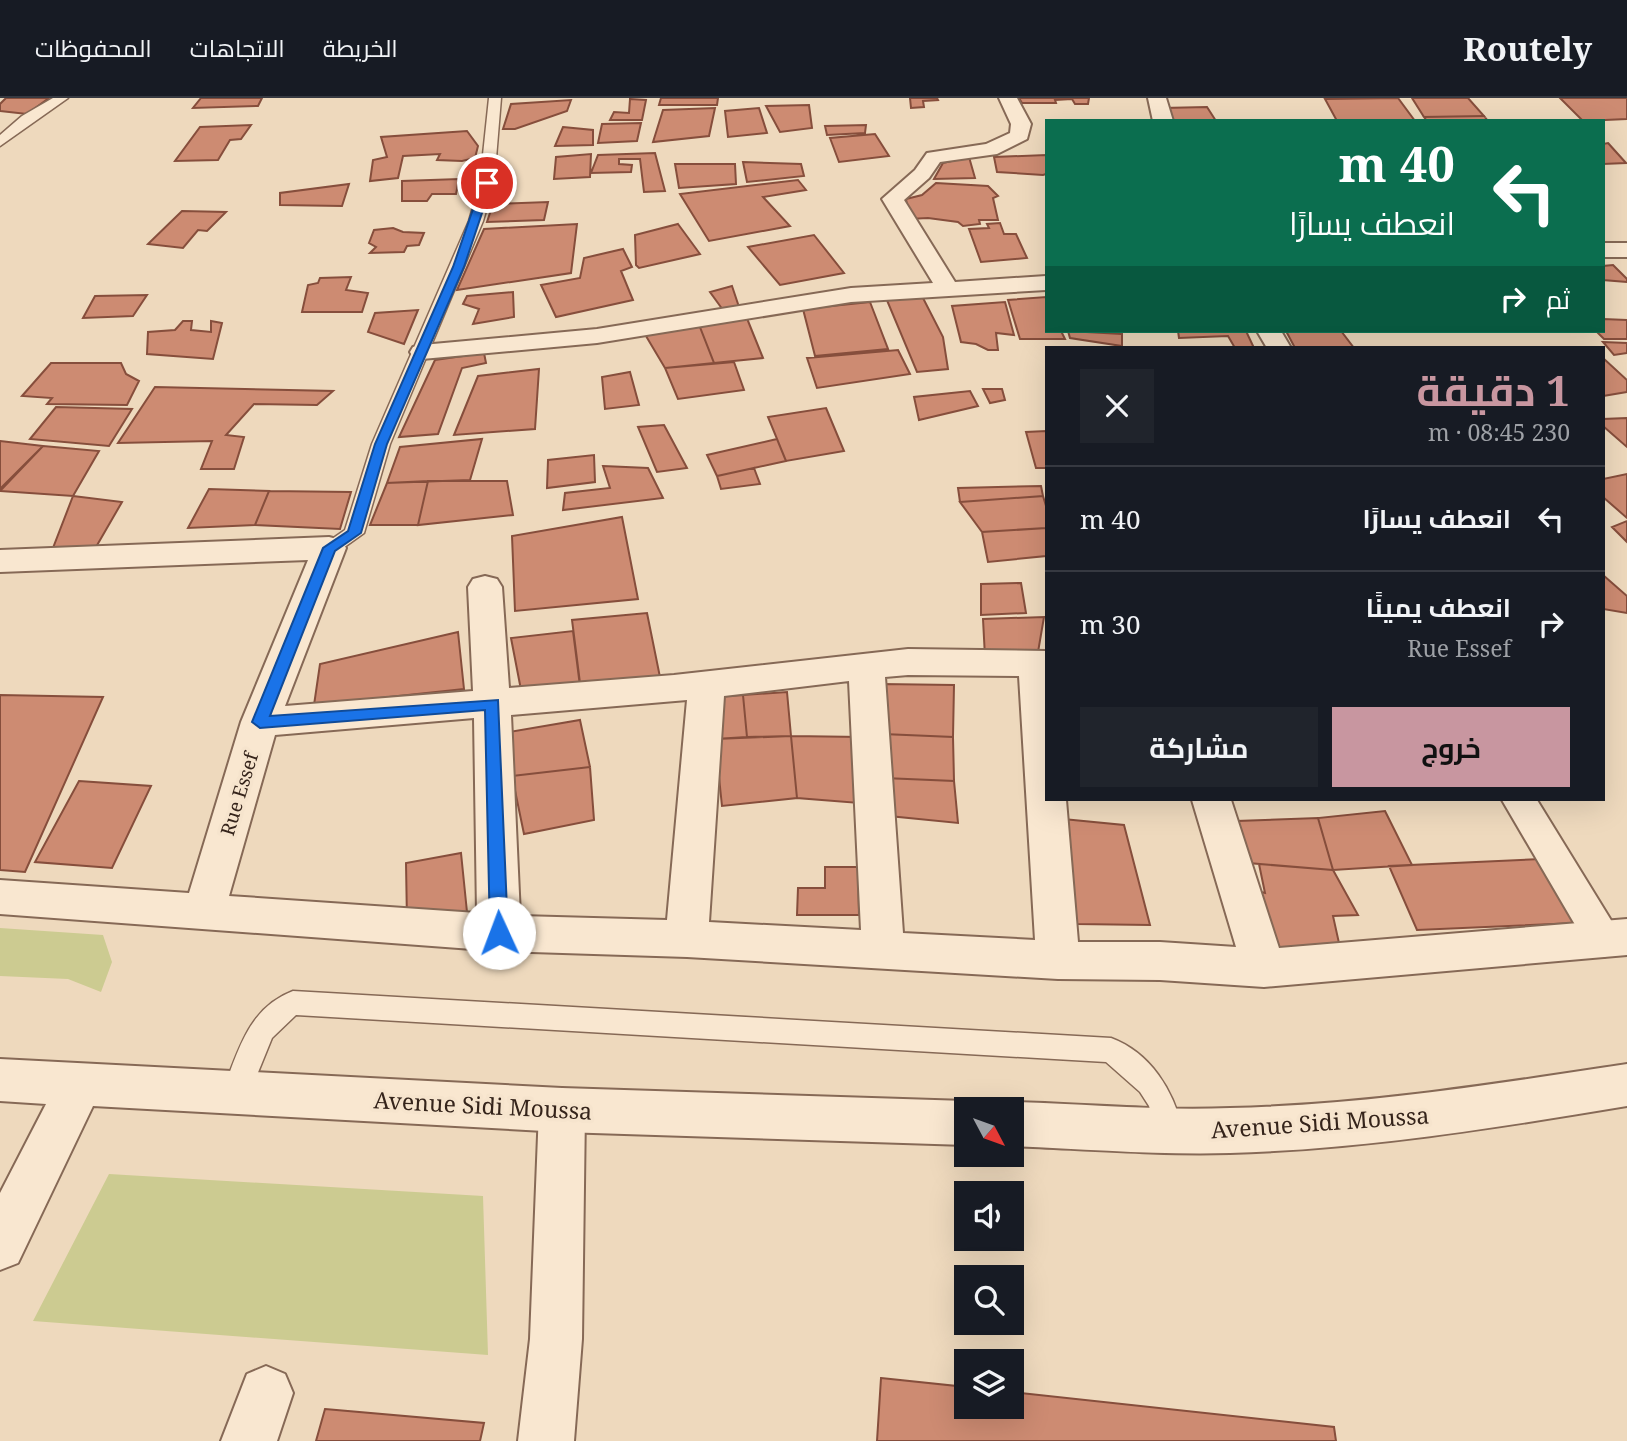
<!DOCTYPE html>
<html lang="ar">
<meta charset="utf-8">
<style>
body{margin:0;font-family:"Noto Serif",Cairo,serif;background:#20242c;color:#f1f3f6;direction:rtl;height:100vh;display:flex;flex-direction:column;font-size:26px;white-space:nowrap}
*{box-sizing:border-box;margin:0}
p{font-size:23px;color:#9ea1a6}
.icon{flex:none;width:38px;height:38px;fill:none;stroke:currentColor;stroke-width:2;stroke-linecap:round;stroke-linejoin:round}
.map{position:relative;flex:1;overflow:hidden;direction:ltr}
.details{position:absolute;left:1045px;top:248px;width:560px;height:455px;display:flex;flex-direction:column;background:#171b24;border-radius:0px;box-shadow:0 7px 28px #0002;direction:rtl}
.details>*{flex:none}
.banner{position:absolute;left:1045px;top:21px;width:560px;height:214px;border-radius:0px;box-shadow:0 7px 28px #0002;direction:rtl;background:#0b6e4f;color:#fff;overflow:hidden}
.needle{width:46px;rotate:131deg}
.fabs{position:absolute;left:954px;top:999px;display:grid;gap:14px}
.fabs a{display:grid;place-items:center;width:70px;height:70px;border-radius:0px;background:#171b24;box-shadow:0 7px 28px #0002;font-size:35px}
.pin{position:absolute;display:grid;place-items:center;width:60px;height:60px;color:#fff;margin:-30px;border:4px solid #fff;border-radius:50%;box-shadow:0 2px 7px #0007}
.me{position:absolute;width:77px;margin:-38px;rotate:358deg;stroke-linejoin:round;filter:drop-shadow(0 0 5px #0008)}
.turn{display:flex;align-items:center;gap:24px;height:147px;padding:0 35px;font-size:32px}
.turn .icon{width:91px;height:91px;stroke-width:2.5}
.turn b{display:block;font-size:49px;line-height:60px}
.then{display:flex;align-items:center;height:66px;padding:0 35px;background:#0003;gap:14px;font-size:26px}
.round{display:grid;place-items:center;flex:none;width:74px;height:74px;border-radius:0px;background:#20242c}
.overview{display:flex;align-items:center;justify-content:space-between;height:119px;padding:0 35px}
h1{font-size:42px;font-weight:700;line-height:52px;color:#c896a0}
.cta{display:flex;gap:14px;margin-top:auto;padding:14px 35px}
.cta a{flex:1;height:80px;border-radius:0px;background:#c896a0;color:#111;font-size:28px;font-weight:700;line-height:80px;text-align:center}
.cta a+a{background:#20242c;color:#f1f3f6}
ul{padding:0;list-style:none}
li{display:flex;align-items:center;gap:21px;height:105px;padding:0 35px;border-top:2px solid #363941}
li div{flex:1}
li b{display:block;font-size:26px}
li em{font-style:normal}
header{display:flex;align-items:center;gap:42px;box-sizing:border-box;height:98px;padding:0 35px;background:#171b24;border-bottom:2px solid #363941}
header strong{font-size:33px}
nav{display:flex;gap:38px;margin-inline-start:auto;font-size:24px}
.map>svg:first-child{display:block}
</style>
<header>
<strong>Routely</strong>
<nav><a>الخريطة</a><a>الاتجاهات</a><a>المحفوظات</a></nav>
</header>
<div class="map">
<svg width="1627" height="1343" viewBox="0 0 1627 1343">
<rect width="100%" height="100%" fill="#eed9bd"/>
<path fill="#cccb91" d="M0,830L103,837L112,864L101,894L68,881L0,878Z
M109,1076L483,1098L488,1257L33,1223Z"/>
<path fill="#cd8b72" stroke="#864e3c" stroke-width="2" d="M6,0H49L27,16L0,13V6Z
M201,0H262L258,8L193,10Z
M661,0H718L717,7H659Z
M910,0H937L938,2L923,3L924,9L911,10Z
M1019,0H1089L1088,6H1075L1072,1L1055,2L1056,5H1022Z
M1398,0L1415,23H1337L1325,1Z
M1412,0H1468L1484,18L1424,19Z
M1560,0H1627V21L1583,23Z
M630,1L646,2L642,22H610L614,14L629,15Z
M571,2L567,13L515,31H503L511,6Z
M809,7L812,30L780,34L766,8Z
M1207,9L1216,23H1167L1163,10Z
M715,10L709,38L653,44L663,12Z
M759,10L767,35L728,39L725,13Z
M1484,18L1488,23H1427L1424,19Z
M641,25L637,43L598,45L602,26Z
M251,27L241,41L230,42L218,62L175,63L200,29Z
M866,27L865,35L827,37L825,28Z
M563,29L593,32V47L555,48Z
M467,33L478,48L475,60L462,63L437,62L440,56L403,58L398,80L370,83L373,62L387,59L381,39Z
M875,36L889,58L839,64L830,40Z
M1608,45L1626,65L1603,66V46Z
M655,55L665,93L644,94L640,61H619V66L632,67L631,74L591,75L598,57Z
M591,56L590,79L554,81L556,59Z
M1046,57V76L1043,77L997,74L994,59Z
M969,59L975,80L934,81L943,65Z
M743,64L801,66L804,78L747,84Z
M675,66H735L736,86L679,90Z
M459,81L456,96H432L427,103H402V83Z
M798,82L806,92L763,99L790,128L709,143L680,96Z
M936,85L988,88L998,98L993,100L998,122H979L980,126L963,128L958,124L928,120L909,121L906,101L922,97Z
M349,86L342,108L280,107V95Z
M548,104L544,122L487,124L493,106Z
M182,113L226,114L207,133L198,132L183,150L148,146Z
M1000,125L1004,136H1016L1027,160L981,164L969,131L989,130L987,126Z
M577,126L571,175L457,192L484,131Z
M678,126L700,156L639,170L636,167L635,137Z
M393,130L403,134L424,135L419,147L407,148L404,154L370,155L376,149L369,145L374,132Z
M814,137L844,175L780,187L748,149Z
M623,151L632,169L621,173L633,202L556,219L541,187L580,180L584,160Z
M1613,167L1627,181V184L1603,182V168Z
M351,179L346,192L368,195L362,214H302L308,187L318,185L320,180Z
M732,188L739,209L723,212L710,194Z
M513,194L514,219L473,226L479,211L463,206L467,198Z
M147,197L133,218L83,220L95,198Z
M1046,199V233H1061L1065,241H1020L1008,202Z
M886,200H923L943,239L948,271L917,274Z
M870,204L888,251L815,258L803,211Z
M1005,204L1014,237L996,235L998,252H988L976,246L961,244L952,208Z
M418,212L404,246L368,234L375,215Z
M746,218L763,260L714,265L698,224Z
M1603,221L1627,222V241H1604L1596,233H1603Z
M183,223H192L191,232L211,234V223L222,225L213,261L147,256L148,234L175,232Z
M698,224L714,265L665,270L643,233Z
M1068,233L1122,236V248L1070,240Z
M1178,233H1246L1254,250H1235L1228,238L1179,240Z
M1286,233H1341L1354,250H1295Z
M1603,244L1627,245V255L1614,257Z
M898,252L910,276L817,290L807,260Z
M484,255L486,265L462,270L438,336L399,339L435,262Z
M1603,260L1627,282V294L1603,298Z
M734,264L744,292L678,301L665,270Z
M51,265H121L126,276L139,283L127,307L47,306L52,300L22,298Z
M539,271L535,331L454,337L478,278Z
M630,274L639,307L605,311L602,279Z
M155,289L333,293L317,307L254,306L226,337L244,339L234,371H201L212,343L118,345Z
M983,291H1002L1005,302L990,305Z
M970,293L978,308L919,322L914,299Z
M56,309L132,311L109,348L30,341Z
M826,310L844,353L786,363L768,319Z
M1627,320V349L1603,328V321Z
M664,327L687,370L657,374L638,329Z
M1046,333V370H1036L1026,334Z
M482,341L470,382L387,385L400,349Z
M777,341L786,363L717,378L707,357Z
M0,343L43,348L0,391Z
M43,348L99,353L73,398L0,393Z
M594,357L595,384L547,390L548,362Z
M603,368L648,370L663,400L563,412L565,395L610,390Z
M754,370L760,386L721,391L717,378Z
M1627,376V420L1603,399V381Z
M428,383H507L513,417L418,427Z
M428,383L418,427H370L387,385Z
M1041,388L1043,398L960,404L958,390Z
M209,391L269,393L255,427L188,430Z
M269,393L351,394L340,431L255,427Z
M73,398L122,404L96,449L53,450Z
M1043,398L1046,408V430L982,434L960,404Z
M622,419L638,501L515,513L512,438Z
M1627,423V444L1612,429Z
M1046,430V458L988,464L982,434Z
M1603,477L1627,498V515L1603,511Z
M1021,485L1026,515L981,517V486Z
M647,515L662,589L581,593L572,522Z
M1044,519L1037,560L985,559L983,521Z
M573,533L580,588L522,597L511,540Z
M458,534L464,591L314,607L320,566Z
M881,586L954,587L953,639L883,636Z
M787,594L791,638L747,639L743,597Z
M0,597L103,599L25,774L0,772Z
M743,597L747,639L715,641L712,599Z
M580,622L590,669L512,678L509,634Z
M883,636L953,639L954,683L884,680Z
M791,638L861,639L859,705L797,700Z
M791,638L797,700L722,708L715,641Z
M590,669L594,722L524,736L512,678Z
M884,680L954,683L958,725L889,718Z
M79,683L151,688L112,770L35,764Z
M1385,713L1412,767L1333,772L1318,720Z
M1318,720L1333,772L1248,765L1237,723Z
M1063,721L1124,727L1150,827L1076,826Z
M461,755L468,824H407L406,765Z
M1541,761L1577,825L1417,832L1389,768Z
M1259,766L1333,772L1358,817L1333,818L1339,845L1271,852L1252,792L1265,795Z
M825,769H858L859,817H797L798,790H825Z
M881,1280L966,1289V1309H1012V1294L1334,1329L1336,1343H877Z
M325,1311L484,1325L480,1343H316Z"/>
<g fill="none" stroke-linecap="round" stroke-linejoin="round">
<g stroke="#866956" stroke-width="3">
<path id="service" d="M53,0H68L0,48V37L22,18Z
M489,0H501L494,85L483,123L390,346L364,435L336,455H322L319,450L345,432L372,346L469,123L480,85Z
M293,893L1111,940C1151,955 1173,992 1183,1032L1179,1041L1169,1045L1159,1041L1149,1008L1140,994L1106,964L296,917L272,940L246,1004L236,1008L226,1004L222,995C238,954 248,910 293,893Z"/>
</g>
<g stroke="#866956" stroke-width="4">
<path id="pedestrian" d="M999,0H1017L1031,26L1027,41L997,56L940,64L929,80L904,102L955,184L1046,178V192L851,204L597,245L422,261L413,259L410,254L413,249L422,247L597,231L851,190L933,185L882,101L915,72L927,55L986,46L1010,35L1011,26Z
M1148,0H1166L1173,23H1153Z
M1603,145H1627V159H1603Z
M1257,233H1281L1291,250H1267Z
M1502,702H1537L1617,832L1622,843L1617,854L1604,859L1591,854Z"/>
</g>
<g stroke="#866956" stroke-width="4">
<path id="minor" d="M329,439L341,442L346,450L285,608L473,593L468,489L473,481L485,478L497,481L502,489L509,590L674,577L908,551L1046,553V702H1066L1078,844H1160L1236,849L1192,702H1231L1279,850L1627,821V857L1264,889L1160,882L1058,881L687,859L499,853L0,816V782L189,795L241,624L308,462L0,474V452ZM908,577L1019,578L1035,842L903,835L885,579ZM849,583L861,832L709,824L724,598ZM687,602L667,822L520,818L511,617ZM474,620L477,815L229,798L275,637Z
M562,990L579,997L585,1012L582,1241L574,1343H518L530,1241L539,1012L545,997Z
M266,1268L285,1276L293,1295L277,1343H221L247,1276Z"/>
</g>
<g stroke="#866956" stroke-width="4">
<path id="tertiary" d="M0,961L562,990L966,1003L984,1012H966V1047L562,1034L93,1008L18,1165L0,1172V1095L46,1006L0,1003Z
M1627,966V1008C1495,1030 1364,1051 1230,1055C1158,1057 1084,1051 1012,1048V1012H995L1012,1004C1084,1006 1158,1013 1230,1010C1364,1007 1495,986 1627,966Z"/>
</g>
<use href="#service" fill="#f9e7d0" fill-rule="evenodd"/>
<use href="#pedestrian" fill="#f9e7d0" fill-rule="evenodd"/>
<use href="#minor" fill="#f9e7d0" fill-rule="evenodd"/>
<use href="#tertiary" fill="#f9e7d0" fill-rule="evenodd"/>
</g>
<path fill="#1a73e8" stroke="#114b97" stroke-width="2" d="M487,82L492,85L464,169L387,346L361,435L335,453L270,618L498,602L508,835L505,840L499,842L493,840L490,835L485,612L260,630L252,624L323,450L348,433L375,346L453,169L482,85Z"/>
<g text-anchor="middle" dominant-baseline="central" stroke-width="7" stroke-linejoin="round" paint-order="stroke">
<g font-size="19" fill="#35241b" stroke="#f6e4cd">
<text transform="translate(239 696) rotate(-73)">Rue Essef</text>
</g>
<g font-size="23" fill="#35241b" stroke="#f6e4cd">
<text transform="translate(483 1007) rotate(3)">Avenue Sidi Moussa</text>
<text transform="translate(1320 1024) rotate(-4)">Avenue Sidi Moussa</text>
</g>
</g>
</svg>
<div class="fabs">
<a><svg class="needle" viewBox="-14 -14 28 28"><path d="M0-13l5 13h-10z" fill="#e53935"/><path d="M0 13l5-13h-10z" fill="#9ea1a6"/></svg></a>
<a><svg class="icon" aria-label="sound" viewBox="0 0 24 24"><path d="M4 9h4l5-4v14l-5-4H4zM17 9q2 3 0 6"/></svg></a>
<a><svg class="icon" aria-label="search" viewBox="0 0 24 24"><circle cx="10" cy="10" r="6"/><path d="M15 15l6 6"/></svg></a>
<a><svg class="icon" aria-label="layers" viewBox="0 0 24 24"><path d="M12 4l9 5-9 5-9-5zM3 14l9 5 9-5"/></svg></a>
</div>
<div class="pin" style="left:487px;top:85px;background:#d93025"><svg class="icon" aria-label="arrive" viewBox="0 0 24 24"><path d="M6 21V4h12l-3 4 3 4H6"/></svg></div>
<svg class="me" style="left:499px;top:835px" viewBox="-20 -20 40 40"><circle r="19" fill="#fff"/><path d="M0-13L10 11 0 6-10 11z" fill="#1a73e8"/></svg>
<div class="banner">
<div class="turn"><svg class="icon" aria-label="left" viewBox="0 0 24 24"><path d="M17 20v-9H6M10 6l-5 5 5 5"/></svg><div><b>40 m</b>انعطف يسارًا</div></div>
<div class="then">ثم<svg class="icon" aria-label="right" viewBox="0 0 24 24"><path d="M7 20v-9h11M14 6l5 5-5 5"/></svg></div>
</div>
<section class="details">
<div class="overview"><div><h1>1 دقيقة</h1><p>230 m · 08:45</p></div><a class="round"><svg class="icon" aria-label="close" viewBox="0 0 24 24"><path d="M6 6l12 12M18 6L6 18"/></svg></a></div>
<ul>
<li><svg class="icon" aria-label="left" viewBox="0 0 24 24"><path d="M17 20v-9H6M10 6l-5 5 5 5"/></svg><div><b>انعطف يسارًا</b></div><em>40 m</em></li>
<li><svg class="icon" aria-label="right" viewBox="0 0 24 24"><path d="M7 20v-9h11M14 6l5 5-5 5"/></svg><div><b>انعطف يمينًا</b><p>Rue Essef</p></div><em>30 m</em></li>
</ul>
<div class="cta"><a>خروج</a><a>مشاركة</a></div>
</section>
</div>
